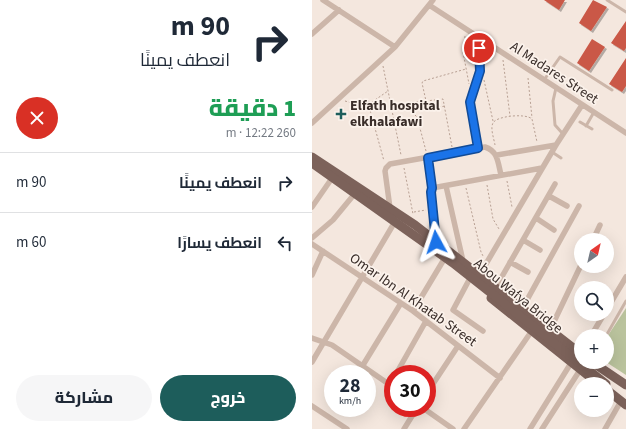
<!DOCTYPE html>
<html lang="ar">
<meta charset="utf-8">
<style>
body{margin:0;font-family:"Source Sans 3",Cairo,sans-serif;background:#f6f6f7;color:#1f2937;direction:rtl;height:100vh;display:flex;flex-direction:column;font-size:15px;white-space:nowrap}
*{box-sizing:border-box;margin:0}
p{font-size:13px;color:#747a83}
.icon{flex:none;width:22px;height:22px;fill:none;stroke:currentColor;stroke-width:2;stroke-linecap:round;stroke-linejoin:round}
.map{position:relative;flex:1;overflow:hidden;direction:ltr}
.drawer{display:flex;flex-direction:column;background:#fff;width:312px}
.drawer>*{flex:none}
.guide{background:#fff;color:#1f2937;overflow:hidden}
.needle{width:26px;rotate:34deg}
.fabs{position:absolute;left:262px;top:233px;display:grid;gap:8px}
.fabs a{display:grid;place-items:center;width:40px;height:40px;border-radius:50%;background:#fff;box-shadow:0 4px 16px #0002;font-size:20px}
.speed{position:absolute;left:12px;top:365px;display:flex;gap:8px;font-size:20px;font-weight:700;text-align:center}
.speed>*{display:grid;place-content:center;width:52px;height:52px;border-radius:50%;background:#fff;box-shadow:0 4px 16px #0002;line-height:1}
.speed small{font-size:10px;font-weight:400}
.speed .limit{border:6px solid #d22;background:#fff;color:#111}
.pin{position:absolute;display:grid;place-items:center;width:34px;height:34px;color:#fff;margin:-17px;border:2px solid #fff;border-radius:50%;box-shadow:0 1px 4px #0007}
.me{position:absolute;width:44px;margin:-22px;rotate:355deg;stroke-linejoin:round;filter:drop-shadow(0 0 3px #0008)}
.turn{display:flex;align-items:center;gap:14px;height:84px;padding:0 16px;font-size:18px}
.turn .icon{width:52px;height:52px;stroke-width:2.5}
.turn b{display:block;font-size:28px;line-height:34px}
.round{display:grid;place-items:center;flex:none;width:42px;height:42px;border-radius:21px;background:#f6f6f7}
.summary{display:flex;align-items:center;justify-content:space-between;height:68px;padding:0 16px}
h1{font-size:24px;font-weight:800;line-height:30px;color:#1e9e55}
.cta{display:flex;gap:8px;margin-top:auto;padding:8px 16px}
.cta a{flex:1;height:46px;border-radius:24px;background:#1d5d5b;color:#fff;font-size:16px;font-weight:800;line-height:46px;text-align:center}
.cta a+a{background:#f6f6f7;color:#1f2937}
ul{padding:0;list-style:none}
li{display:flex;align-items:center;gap:12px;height:60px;padding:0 16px;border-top:1px solid #e0e1e3}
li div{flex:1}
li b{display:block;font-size:15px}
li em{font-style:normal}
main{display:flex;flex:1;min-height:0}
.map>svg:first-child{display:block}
</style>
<main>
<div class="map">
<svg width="314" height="429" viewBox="0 0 314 429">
<defs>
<filter id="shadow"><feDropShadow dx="2" dy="2" stdDeviation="0" flood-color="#0004"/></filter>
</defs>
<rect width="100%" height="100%" fill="#f4e7de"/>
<path fill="#bac39d" d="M314,308V375L294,362L295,337Z"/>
<path fill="#ca5946" filter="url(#shadow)" d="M232,0H253L247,10Z
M281,0L295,7L279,31L267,23Z
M314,21V48L312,51L299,43Z
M280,39L293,47L277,71L265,63Z
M314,58V86L310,92L297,84Z"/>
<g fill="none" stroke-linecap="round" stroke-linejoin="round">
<path stroke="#b8a093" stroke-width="1" stroke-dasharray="2 2" stroke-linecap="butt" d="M153,36L151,52L157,84
M191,60L198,116
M71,66L89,155
M216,78L220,118
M172,80L181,121
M33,101L53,107
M60,102L76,91
M58,110L61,107V103L56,101L53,103V107L58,110L72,161
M183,145C182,139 178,128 181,123C184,116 214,113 220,119L225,142
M140,147L131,99L114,101L110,83L111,81L154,69
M114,151L105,117L97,109L96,105L99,102L114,101V105L119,109L133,106
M92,168L101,214
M195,181L200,207
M175,185L181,219L187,229
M154,188L169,252L171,256
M102,212L114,210"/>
<path stroke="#ccb6a9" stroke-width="3" d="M295,0L314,12
M232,80L248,57L300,90
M244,88L241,101L243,125L251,134
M268,122L280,129
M274,126L282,112
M240,152L249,158
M294,336L314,301"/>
<path stroke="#ccb6a9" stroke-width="5.5" d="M11,0L83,47
M117,5L314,133
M0,34L27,10
M166,37L168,71L158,102L166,148
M0,123L83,47L121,0
M185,155L244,145
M116,158L120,188L119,192L124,241
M134,186L151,261
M120,188L230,168
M237,196L255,206
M0,207L18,181
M78,208L73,171L74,168L78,164L173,147C186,151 186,163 189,175
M224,218L242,230
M0,238L21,220L40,197
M211,240L228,250
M281,240L288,225
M0,244L101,311L188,378
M198,262L216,272
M168,274L244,145L270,105
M0,275L11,251
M157,280L141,310L171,331
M184,287L243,184
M210,309L267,206
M295,309L314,277
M101,311L131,261
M238,330L269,265
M279,336L292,314
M0,338L20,345L81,387
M0,362L81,225
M51,365L89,303
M84,374L114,321
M115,393L146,346
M0,406L35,429
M111,408L141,429
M92,429L105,408
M152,429L219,332
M218,429L259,363
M230,429L268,370
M293,429L309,401"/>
<path stroke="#7c625a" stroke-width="9" d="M0,157L103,225L269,354
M179,298L283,381
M280,362L314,385
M295,390L314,405"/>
<path stroke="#7c625a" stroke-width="9" d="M0,163L141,263L294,384"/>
</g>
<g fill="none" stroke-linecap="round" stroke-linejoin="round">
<g stroke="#114b97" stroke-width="10">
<path id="route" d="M124,242L119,192L120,188L116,158L166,148L158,102L168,71L167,48"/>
</g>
<use href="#route" stroke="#1a73e8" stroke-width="7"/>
</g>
<path fill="#1d5d5b" stroke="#fbf2eb" stroke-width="1.5" d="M27 108h4v4h4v4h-4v4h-4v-4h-4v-4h4z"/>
<g text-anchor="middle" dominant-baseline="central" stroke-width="3.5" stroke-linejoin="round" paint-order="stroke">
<g font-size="14" fill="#392d29" stroke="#fbf2eb">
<text transform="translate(242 73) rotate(33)">Al Madares Street</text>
<text transform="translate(206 296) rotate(39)">Abou Wafya Bridge</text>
<text transform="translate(101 300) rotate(35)">Omar Ibn Al Khatab Street</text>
</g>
<g font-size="14" font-weight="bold" fill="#392d29" stroke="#fbf2eb" text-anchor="start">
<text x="38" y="106">Elfath hospital<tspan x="38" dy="16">elkhalafawi</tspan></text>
</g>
</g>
</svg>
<div class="fabs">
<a><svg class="needle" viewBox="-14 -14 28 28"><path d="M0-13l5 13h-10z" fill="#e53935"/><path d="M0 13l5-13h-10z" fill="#747a83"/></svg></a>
<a><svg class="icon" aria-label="search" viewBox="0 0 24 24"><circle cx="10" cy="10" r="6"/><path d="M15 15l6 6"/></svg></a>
<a>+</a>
<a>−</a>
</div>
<div class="speed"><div>28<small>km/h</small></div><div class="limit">30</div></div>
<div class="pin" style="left:167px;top:48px;background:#d93025"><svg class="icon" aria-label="arrive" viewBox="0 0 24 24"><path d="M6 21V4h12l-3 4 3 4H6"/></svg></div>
<svg class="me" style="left:124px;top:242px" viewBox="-20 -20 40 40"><path d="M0-17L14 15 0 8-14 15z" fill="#1a73e8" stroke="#fff" stroke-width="4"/></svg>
</div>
<section class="drawer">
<div class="guide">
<div class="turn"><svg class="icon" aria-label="right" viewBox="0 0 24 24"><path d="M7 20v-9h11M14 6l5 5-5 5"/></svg><div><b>90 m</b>انعطف يمينًا</div></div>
</div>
<div class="summary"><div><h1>1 دقيقة</h1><p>260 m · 12:22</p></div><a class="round" style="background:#d93025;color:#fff"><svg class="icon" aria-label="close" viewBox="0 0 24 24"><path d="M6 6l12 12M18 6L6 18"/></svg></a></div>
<ul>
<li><svg class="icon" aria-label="right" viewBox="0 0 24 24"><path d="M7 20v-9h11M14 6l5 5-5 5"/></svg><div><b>انعطف يمينًا</b></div><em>90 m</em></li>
<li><svg class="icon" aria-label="left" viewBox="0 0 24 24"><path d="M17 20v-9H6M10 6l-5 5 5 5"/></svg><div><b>انعطف يسارًا</b></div><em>60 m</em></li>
</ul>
<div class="cta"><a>خروج</a><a>مشاركة</a></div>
</section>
</main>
